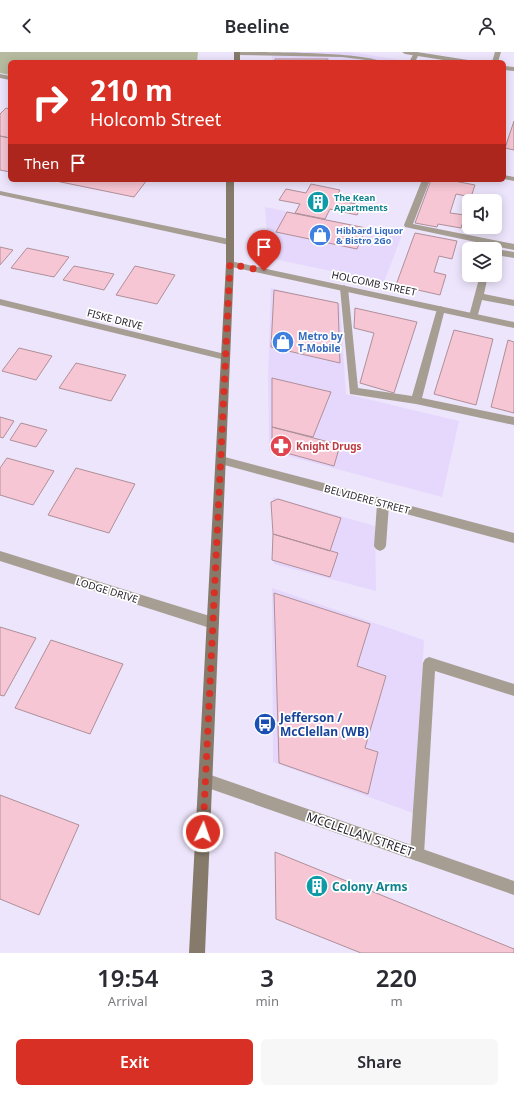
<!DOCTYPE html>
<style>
body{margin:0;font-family:"Noto Sans",sans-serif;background:#f7f7f7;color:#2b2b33;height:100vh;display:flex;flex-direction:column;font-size:15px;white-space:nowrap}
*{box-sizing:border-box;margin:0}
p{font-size:13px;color:#7c7c81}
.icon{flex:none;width:22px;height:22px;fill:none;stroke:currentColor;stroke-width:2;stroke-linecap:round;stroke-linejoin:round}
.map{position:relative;height:901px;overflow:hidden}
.details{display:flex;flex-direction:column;background:#fff;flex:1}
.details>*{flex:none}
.hud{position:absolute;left:8px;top:8px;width:498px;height:122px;border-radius:6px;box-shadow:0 2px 10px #0003;background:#d93025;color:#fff;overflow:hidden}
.buttons{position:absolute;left:462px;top:142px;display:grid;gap:8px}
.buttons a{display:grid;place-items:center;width:40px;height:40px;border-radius:6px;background:#fff;box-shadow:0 2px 10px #0003;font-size:20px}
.pin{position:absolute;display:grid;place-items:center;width:34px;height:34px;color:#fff;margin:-41px -17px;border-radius:50% 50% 50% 0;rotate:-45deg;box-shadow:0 0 4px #0007}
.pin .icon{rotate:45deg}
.me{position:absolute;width:44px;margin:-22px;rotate:3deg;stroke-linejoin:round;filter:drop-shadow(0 0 3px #0008)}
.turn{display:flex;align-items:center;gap:14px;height:84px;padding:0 16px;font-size:18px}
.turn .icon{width:52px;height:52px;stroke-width:2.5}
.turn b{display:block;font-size:28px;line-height:34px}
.then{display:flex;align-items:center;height:38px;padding:0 16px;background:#0003;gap:8px;font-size:15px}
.eta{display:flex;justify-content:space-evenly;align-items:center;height:68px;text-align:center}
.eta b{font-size:24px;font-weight:600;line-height:28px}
.cta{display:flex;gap:8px;margin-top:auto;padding:8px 16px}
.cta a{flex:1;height:46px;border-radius:6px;background:#d93025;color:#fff;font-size:16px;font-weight:600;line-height:46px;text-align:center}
.cta a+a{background:#f7f7f7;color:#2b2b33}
header{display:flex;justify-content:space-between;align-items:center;height:52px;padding:0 16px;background:#fff;font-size:18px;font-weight:600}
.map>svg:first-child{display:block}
</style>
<header><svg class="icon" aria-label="back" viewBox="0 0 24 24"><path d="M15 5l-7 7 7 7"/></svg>Beeline<svg class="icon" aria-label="person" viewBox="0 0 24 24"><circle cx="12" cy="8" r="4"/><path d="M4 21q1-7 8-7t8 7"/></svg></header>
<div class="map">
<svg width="514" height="901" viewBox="0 0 514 901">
<rect width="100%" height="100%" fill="#ede5fc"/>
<path fill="#e5d8fc" d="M272,0H350L406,9L405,10H272Z
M265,155L402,183L384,230L269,206Z
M271,236L340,252L346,342L459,369L442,445L269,399L268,324Z
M273,445L375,474L376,539L274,512Z
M272,536L424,588L413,761L273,710Z"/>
<path fill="#b6bb9f" d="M0,0H198L197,10H10V23L0,21Z"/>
<path fill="#f6c6d4" stroke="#af8f98" d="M275,7H328V10H275Z
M6,56L10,57V86L0,84V62Z
M514,69V98L505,96Z
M0,84L10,86V120L0,118Z
M51,128H147L134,145Z
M431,128H449L475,133L471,145L456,142L450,161L465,163L461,176L438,172L437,175L415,171Z
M311,132L340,138L335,148L362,153L357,163L330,157L325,167L295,161L300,152L279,148L286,137L306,141Z
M287,160L366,176L357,197L276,180Z
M415,181L457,189L452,207L439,204L434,220L446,223L440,243L396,233Z
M0,195L13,198L0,213Z
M27,196L69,205L54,225L11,216Z
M74,214L114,222L104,238L63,228Z
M135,214L175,223L157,252L116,243Z
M274,238L338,251L340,311L271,295Z
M355,256L417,270L394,341L360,331L374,281L354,276Z
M454,278L493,287L476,353L434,342Z
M508,288L514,290V361L491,355Z
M19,296L52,304L36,328L2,319Z
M76,311L126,323L111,349L59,336Z
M272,326L331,340L313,385L272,375Z
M0,365L14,369L3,386L0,385Z
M21,371L47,378L36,395L10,388Z
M272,375L340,393L334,414L272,397Z
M7,406L54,419L33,453L0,443V416Z
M76,416L135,432L109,481L48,463Z
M278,447L341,466L330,499L273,482L271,450Z
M273,482L338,501L330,525L272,508Z
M274,541L370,572L357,614L386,624L365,696L378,700L368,742L279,711Z
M0,575L36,586L4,644L0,643Z
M51,588L123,612L90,682L15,656Z
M0,743L79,773L39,863L0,847Z
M275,800L514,897V901H361L276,867Z"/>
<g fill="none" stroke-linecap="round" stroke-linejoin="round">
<path fill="#a69e93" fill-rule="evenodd" d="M235,0C261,0 365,0 382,10L342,5L237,3L235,2Z
M416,0L419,2L415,10H409L414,1Z
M0,22L10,24V28L0,26Z
M422,128H430L413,172L514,192V198L405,175L404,173Z
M0,139L229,187L233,190L229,193L0,143Z
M495,197L514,200V206L495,203Z
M480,223H488L484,242L514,248V254L482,248L477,266H471L469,264Z
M344,233L348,236L358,336L412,344L437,257L441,254L445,257L422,346L514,365V373L416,352L350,342L340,236Z
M383,447L387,449L389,452L386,494L384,497L380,499L376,497L374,494L377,452L379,449Z
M429,605L514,632V644L435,619L424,802L422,807L417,809L412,807L410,802L423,611L425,607Z"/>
<path fill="#a69e93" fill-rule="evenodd" d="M402,0H417L468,8L471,10H456L405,2Z
M495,0H501L498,10H492Z
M504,14L514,15V19L504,18Z
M504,123L514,125V129L504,127Z
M230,209L514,270V276L227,214L226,212L227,210Z
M0,247L225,302L230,305L225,308L0,253Z
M221,404L514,481V491L217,411L216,408L217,405Z
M0,499L213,565L217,567L219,571L217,575L213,577L0,509Z"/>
<path fill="#a69e93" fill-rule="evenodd" d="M205,721L514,829V843L205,735L200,733L198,728L200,723Z"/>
<path fill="#867a6a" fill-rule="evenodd" d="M234,0H240V10H234Z
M226,128H234V212L205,901H189L226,212Z"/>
</g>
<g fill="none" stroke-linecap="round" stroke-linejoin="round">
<path stroke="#d93025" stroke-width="7" stroke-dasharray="0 12.6" d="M203,780L230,212L264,219"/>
</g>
<defs>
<g id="building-disc" transform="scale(1.15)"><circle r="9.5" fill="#0f9aa8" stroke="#fff"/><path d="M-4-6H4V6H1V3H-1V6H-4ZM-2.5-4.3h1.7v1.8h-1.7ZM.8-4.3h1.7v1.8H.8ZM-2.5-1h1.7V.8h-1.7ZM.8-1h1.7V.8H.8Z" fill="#fff"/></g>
<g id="shop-disc" transform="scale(1.15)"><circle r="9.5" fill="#3f7fe0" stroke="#fff"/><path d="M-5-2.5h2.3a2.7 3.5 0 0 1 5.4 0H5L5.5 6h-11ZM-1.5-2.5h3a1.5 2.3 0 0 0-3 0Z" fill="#fff"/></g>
<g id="pharmacy-disc" transform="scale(1.15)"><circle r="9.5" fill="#e0444e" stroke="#fff"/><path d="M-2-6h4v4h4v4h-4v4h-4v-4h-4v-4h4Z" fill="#fff"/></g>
<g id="bus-disc" transform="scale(1.15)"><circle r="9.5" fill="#1a4fb4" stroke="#fff"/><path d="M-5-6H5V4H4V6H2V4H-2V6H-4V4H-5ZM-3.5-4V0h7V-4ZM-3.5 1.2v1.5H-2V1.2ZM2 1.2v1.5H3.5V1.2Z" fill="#fff"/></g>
</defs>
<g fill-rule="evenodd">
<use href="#building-disc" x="318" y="150"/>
<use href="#shop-disc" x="320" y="183"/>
<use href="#shop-disc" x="283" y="290"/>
<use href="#pharmacy-disc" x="281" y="394"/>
<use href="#bus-disc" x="265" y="672"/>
<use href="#building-disc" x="317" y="834"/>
</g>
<g text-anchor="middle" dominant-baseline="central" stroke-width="3.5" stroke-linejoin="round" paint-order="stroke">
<g font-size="9" font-weight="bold" fill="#0d838f" stroke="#fff" text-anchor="start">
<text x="334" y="145">The Kean<tspan x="334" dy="10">Apartments</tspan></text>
</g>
<g font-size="9" font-weight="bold" fill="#366cbe" stroke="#fff" text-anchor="start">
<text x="336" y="178">Hibbard Liquor<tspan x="336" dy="10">&amp; Bistro 2Go</tspan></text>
</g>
<g font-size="10" fill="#211d28" stroke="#fff">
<text transform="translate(374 231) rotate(12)">HOLCOMB STREET</text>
<text transform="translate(115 267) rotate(14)">FISKE DRIVE</text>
<text transform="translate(367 447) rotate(15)">BELVIDERE STREET</text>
<text transform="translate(107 538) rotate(17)">LODGE DRIVE</text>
</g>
<g font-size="10" font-weight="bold" fill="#366cbe" stroke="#fff" text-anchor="start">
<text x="298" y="284">Metro by<tspan x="298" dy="12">T-Mobile</tspan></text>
</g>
<g font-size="10" font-weight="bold" fill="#be3a42" stroke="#fff" text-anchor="start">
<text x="296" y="394">Knight Drugs</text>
</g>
<g font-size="12" font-weight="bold" fill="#164399" stroke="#fff" text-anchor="start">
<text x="280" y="665">Jefferson /<tspan x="280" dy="14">McClellan (WB)</tspan></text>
</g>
<g font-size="12" fill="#211d28" stroke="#fff">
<text transform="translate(360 782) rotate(19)">MCCLELLAN STREET</text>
</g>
<g font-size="12" font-weight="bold" fill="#0d838f" stroke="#fff" text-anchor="start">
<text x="332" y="834">Colony Arms</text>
</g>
</g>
</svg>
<div class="buttons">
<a><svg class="icon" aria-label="sound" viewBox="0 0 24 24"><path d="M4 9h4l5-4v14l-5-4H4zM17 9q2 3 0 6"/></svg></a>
<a><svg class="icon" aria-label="layers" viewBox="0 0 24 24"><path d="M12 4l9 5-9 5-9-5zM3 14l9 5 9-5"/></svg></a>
</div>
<div class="pin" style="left:264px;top:219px;background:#d93025"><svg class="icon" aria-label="arrive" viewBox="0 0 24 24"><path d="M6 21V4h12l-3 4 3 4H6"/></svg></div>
<svg class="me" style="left:203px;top:780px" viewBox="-20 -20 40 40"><circle r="17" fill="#d93025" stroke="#fff" stroke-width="3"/><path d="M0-11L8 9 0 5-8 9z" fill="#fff"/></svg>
<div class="hud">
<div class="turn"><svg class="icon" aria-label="right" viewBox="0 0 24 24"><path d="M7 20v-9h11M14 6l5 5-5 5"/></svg><div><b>210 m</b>Holcomb Street</div></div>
<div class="then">Then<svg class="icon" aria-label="arrive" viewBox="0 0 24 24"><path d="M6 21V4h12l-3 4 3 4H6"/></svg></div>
</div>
</div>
<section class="details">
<div class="eta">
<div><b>19:54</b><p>Arrival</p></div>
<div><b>3</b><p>min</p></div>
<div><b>220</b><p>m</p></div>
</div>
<div class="cta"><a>Exit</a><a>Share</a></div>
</section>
